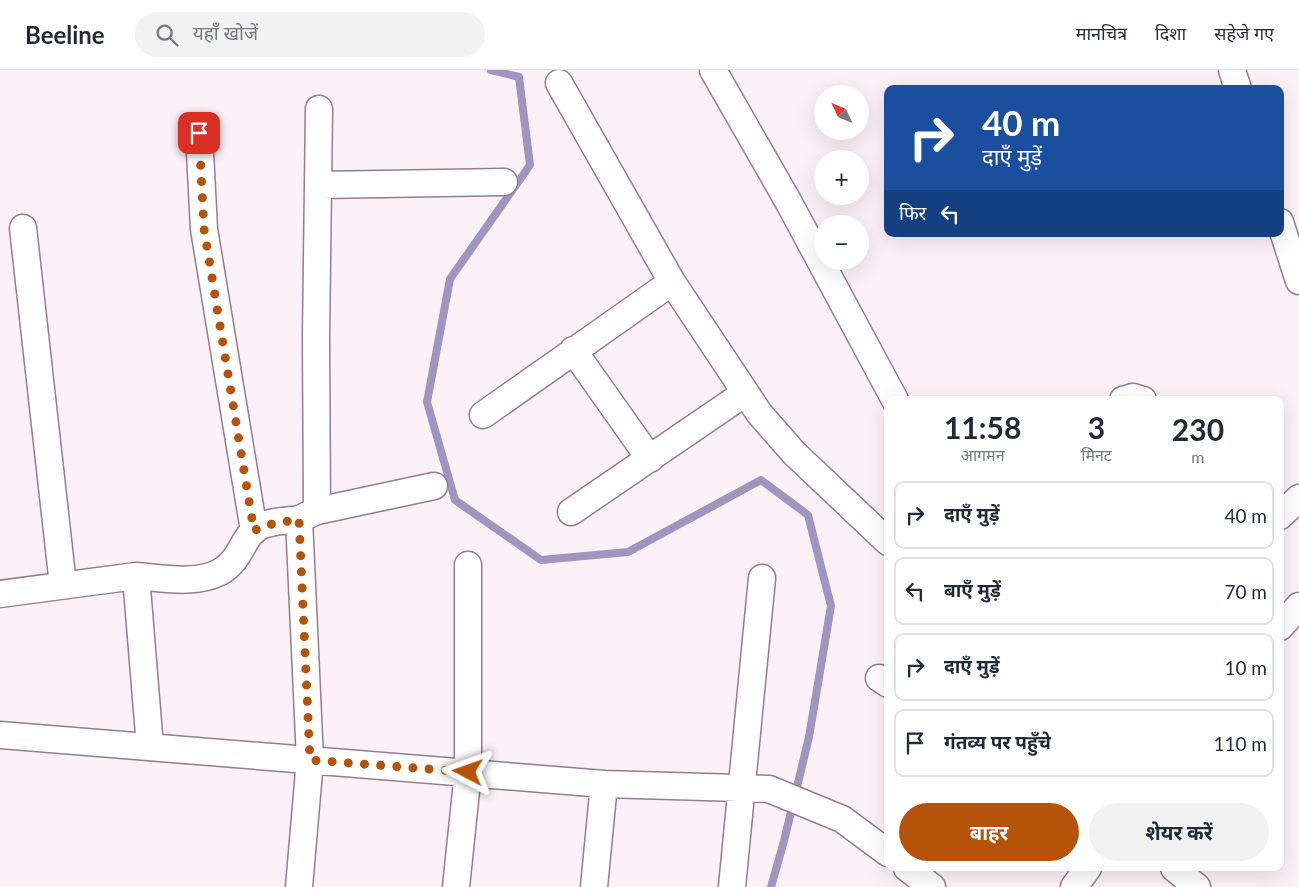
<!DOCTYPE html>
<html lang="hi">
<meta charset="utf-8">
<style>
body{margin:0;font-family:Lato,"Noto Sans Devanagari",sans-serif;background:#f2f2f3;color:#1f2937;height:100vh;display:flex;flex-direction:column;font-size:19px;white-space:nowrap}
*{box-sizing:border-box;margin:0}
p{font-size:16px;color:#747a83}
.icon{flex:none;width:28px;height:28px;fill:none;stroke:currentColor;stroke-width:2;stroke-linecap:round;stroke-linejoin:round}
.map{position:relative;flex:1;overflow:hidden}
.panel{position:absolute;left:884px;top:326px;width:400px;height:475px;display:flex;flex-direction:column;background:#fff;border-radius:10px;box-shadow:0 5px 20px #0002}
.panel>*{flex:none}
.top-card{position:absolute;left:884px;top:15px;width:400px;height:152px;border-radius:10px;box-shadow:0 5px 20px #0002;background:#1a4fa0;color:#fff;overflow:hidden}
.needle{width:32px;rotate:314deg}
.controls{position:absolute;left:814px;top:15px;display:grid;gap:10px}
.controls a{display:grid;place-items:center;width:55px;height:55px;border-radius:50%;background:#fff;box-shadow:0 5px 20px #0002;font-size:25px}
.pin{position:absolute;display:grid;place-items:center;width:42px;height:42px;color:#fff;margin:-21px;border-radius:10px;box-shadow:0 2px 8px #0006}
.me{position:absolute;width:55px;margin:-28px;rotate:274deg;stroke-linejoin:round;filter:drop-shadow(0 0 4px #0008)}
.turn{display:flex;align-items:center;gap:18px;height:105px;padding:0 15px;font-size:22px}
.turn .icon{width:65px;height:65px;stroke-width:2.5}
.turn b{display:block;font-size:35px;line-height:42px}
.then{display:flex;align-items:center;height:48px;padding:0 15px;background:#0003;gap:10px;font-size:19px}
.eta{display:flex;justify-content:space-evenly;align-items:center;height:85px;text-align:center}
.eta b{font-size:30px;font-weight:700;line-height:35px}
.primary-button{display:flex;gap:10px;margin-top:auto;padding:10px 15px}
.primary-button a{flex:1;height:58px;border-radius:30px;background:#b45309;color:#fff;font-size:20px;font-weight:700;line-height:58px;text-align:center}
.primary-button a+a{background:#f2f2f3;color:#1f2937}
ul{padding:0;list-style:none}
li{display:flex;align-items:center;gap:15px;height:68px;margin:0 10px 8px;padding:0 5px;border:2px solid #e0e1e3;border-radius:10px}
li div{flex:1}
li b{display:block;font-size:19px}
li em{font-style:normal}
header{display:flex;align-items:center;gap:30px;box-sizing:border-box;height:70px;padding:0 25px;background:#fff;border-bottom:1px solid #e0e1e3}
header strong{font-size:24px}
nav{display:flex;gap:28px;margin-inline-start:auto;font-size:18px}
.search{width:350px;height:45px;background:#f2f2f3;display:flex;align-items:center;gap:12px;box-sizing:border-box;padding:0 18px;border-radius:28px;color:#747a83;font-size:19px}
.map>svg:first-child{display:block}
</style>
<header>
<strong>Beeline</strong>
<div class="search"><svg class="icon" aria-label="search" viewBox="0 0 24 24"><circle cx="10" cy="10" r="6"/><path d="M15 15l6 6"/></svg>यहाँ खोजें</div>
<nav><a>मानचित्र</a><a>दिशा</a><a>सहेजे गए</a></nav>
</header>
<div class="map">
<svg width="1299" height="817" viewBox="0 0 1299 817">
<rect width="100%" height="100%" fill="#fdf1f8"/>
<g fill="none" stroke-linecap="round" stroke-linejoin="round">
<path stroke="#a095be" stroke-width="8" d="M491,0L519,7L530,95L450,209L427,332L455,430L541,490L628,482L761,410L808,445L831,536L809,667L784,771L771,817"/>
<g stroke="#977c8d" stroke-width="29">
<path id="minor" d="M713,0L788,131L895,330
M1232,0L1238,19
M559,13L672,212L759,343L794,383L888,472
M199,63L204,159L254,461
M319,115L504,112
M1280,152L1299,211
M23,158L63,515
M573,280L650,389
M1123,330L1133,327L1143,330
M483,345L672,212
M317,441L434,416
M571,442L745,323
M1280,446L1299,428
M136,506C163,508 195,515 220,502C239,492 242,471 254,460C265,451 286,451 299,449
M0,524L136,506L150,677
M1280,557L1299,536
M879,608L888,614
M0,665L604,714L769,719L842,749L888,783
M907,798L932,817
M1174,798L1197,817
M299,817L310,690L299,449L317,441L316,267L319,39
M456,817L468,702V495
M594,817L604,714
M732,817L762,508
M1074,817L1088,798"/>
</g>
<use href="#minor" stroke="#fff" stroke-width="26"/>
</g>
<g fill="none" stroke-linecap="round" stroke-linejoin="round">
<path stroke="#b45309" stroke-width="9" stroke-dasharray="0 16.2" d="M199,63L204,159L254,461L262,456L299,449L310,690L468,702"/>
</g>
</svg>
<div class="controls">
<a><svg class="needle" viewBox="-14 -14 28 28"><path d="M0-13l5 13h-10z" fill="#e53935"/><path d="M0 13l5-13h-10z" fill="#747a83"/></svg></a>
<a>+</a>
<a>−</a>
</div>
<div class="pin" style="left:199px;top:63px;background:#d93025"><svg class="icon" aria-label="arrive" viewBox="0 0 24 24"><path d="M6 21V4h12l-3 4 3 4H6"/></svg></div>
<svg class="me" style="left:468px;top:702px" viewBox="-20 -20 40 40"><path d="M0-17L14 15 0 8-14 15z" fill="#b45309" stroke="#fff" stroke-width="4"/></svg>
<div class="top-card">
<div class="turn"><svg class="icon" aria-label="right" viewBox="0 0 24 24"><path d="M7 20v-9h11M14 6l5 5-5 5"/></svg><div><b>40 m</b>दाएँ मुड़ें</div></div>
<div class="then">फिर<svg class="icon" aria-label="left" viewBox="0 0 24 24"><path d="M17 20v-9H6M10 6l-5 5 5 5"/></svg></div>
</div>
<section class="panel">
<div class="eta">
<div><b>11:58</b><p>आगमन</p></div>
<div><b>3</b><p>मिनट</p></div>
<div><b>230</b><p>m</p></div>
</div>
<ul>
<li><svg class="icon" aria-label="right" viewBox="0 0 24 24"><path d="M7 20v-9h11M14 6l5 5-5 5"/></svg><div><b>दाएँ मुड़ें</b></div><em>40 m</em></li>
<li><svg class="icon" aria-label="left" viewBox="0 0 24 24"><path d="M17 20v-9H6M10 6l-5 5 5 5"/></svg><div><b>बाएँ मुड़ें</b></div><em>70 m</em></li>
<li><svg class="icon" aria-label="right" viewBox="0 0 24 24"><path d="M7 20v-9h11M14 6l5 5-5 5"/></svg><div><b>दाएँ मुड़ें</b></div><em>10 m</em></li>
<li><svg class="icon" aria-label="arrive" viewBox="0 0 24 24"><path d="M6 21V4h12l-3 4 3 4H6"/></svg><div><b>गंतव्य पर पहुँचे</b></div><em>110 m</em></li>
</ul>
<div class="primary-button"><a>बाहर</a><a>शेयर करें</a></div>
</section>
</div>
